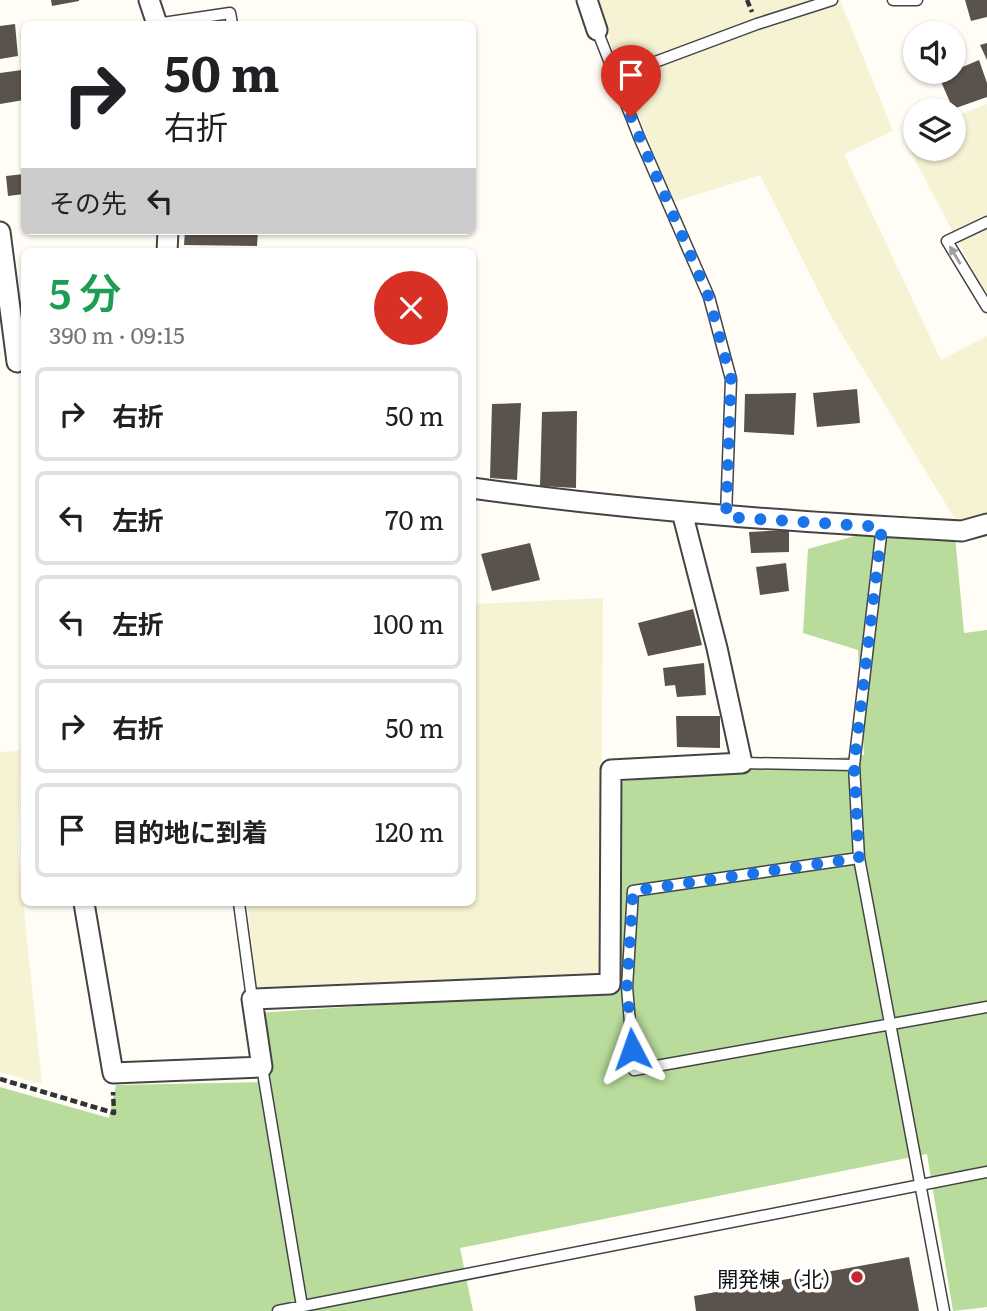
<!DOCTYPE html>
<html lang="ja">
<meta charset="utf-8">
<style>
body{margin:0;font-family:Literata,"Noto Sans JP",serif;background:#f2f2f2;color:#202124;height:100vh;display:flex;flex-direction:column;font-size:26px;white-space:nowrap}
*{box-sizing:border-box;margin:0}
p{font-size:23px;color:#757577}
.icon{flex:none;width:38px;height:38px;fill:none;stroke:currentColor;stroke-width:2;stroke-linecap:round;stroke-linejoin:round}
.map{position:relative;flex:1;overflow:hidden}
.details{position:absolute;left:21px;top:248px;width:455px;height:658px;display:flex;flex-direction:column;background:#fff;border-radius:10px;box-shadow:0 2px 5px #0004}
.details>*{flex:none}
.hud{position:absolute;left:21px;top:21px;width:455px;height:214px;border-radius:10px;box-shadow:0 2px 5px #0004;background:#fff;color:#202124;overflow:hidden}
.controls{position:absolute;left:903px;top:21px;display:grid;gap:14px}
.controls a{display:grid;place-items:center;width:63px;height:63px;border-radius:50%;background:#fff;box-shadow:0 2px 5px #0004;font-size:35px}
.pin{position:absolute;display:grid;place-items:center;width:60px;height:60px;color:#fff;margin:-72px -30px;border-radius:50% 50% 50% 0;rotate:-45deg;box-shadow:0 0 7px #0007}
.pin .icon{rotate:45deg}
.me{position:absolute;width:77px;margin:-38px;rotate:356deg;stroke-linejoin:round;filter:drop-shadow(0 0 5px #0008)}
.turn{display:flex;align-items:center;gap:24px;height:147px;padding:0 28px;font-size:32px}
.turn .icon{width:91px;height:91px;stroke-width:2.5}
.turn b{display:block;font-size:49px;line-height:60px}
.then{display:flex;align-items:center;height:66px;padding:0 28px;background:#0003;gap:14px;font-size:26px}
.round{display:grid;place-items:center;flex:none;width:74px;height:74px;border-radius:37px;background:#f2f2f2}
.overview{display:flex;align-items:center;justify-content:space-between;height:119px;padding:0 28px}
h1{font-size:42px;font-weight:600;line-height:52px;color:#1e9e55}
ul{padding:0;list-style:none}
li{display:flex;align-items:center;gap:21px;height:94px;margin:0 14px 10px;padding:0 14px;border:4px solid #e0e0e0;border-radius:10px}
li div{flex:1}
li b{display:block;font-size:26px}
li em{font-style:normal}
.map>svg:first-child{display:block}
</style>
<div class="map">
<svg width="987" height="1311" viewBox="0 0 987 1311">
<rect width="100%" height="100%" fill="#fffdf5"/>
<path fill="#f6f3d4" d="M599,0H840L893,131L844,154L941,360L987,336V523L958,524L833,320L760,175L674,202L616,61Z
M987,104V297L903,137L915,132V149H954V117Z
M603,598L600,976L257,991L247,903H472L473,604Z
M20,751L18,853L42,1084L0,1072V752Z"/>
<path fill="#b9dc9c" d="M880,529L955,536L964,633L987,630V1307L953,1311L927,1154L460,1248L473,1311H0V1087L109,1118L116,1085L267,1082L256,1013L612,990L618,782L864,755L858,650L803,633L808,549Z"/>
<path fill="#5a524d" d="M51,0H79V1L52,6Z
M965,0H987V17L971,21Z
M15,24L18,56L0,59V26Z
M987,43V60L980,45Z
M979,60L987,83V97L953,109L939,77Z
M22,70L24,100L0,104V73Z
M24,174V187L22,188L24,194L8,196L6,176Z
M185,231H258L257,246L184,245Z
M857,389L860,423L817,427L813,393Z
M796,393L794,435L744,432L745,394Z
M521,403L517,480L490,478L492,404Z
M577,411L576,488L540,486L542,412Z
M789,530V552L751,553L749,532Z
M530,543L540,580L492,591L481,554Z
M786,563L789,591L760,595L756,567Z
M693,609L702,645L648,656L638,623Z
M704,663L706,695L677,697L675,685L665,686L663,668Z
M676,716H720V748L677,747Z
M909,1257L919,1311H696L694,1296Z"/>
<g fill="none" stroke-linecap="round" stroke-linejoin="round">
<g stroke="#444" stroke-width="13">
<path id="lane" d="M893,0H917
M156,24L230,13L232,24
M597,30L639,137L709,297L731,379L726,516
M615,77L757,24L832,0
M987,222L947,241L987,307
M882,527L854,765L859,858L944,1311
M742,763L854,765
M859,858L633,891L627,987L634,1070L987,1007
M239,903L252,999
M262,1067L302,1306
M278,1311L987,1172"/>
</g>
<g stroke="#444" stroke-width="23">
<path id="street" d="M149,0L157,24
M587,0L597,30
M0,232L17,362
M167,252L168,231
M472,488C635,511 798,522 962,531L987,524
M84,903L113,1073L262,1067L252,999L610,984L611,770L742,763L717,648L682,512"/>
</g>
<path stroke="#333" stroke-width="4.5" stroke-dasharray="7 3.5" stroke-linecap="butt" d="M747,0L752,12
M0,1079L114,1113L113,1092"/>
<use href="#lane" stroke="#fff" stroke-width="10"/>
<use href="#street" stroke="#fff" stroke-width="19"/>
</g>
<defs><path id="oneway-solid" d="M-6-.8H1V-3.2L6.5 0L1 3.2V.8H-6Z" transform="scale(1.75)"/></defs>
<use fill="#a0a0a0" href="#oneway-solid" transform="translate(955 255) rotate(-121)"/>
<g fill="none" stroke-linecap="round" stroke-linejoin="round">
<path stroke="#1a73e8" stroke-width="12" stroke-dasharray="0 21.6" d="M631,117L709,298L731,379L726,517L882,527L854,765L859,858L633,891L627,986L632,1049"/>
</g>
<circle fill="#c4262e" stroke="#fff" stroke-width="2.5" cx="857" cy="1277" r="7"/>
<g text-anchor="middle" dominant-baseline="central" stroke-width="7" stroke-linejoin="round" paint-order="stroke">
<g font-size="21" fill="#111" stroke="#fff" text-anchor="end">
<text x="843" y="1277">開発棟（北）</text>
</g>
</g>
</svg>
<div class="controls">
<a><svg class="icon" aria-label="sound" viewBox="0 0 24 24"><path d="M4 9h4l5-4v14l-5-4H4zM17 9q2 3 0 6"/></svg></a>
<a><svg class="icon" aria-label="layers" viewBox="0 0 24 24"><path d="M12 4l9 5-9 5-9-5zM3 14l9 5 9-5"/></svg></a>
</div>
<div class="pin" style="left:631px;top:117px;background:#d93025"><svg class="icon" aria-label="arrive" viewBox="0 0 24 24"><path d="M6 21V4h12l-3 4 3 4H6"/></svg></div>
<svg class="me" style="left:632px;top:1049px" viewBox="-20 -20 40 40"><path d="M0-17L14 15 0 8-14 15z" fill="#1a73e8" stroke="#fff" stroke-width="4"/></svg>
<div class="hud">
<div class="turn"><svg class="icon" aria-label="right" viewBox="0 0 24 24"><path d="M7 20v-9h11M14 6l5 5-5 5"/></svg><div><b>50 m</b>右折</div></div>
<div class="then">その先<svg class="icon" aria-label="left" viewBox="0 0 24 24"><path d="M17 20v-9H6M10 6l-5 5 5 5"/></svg></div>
</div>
<section class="details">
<div class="overview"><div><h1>5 分</h1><p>390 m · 09:15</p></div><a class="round" style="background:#d93025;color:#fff"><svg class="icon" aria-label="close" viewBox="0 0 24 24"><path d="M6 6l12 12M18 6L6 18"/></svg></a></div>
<ul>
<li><svg class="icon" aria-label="right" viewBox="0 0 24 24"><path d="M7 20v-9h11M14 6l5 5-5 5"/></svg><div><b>右折</b></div><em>50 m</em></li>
<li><svg class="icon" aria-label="left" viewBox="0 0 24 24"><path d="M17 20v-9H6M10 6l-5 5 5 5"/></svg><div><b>左折</b></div><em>70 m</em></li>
<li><svg class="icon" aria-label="left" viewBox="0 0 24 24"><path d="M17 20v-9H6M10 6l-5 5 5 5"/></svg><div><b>左折</b></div><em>100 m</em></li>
<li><svg class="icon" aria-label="right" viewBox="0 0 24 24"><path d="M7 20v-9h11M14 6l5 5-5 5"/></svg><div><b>右折</b></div><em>50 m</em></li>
<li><svg class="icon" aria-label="arrive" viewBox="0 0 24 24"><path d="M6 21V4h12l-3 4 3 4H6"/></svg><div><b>目的地に到着</b></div><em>120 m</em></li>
</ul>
</section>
</div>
